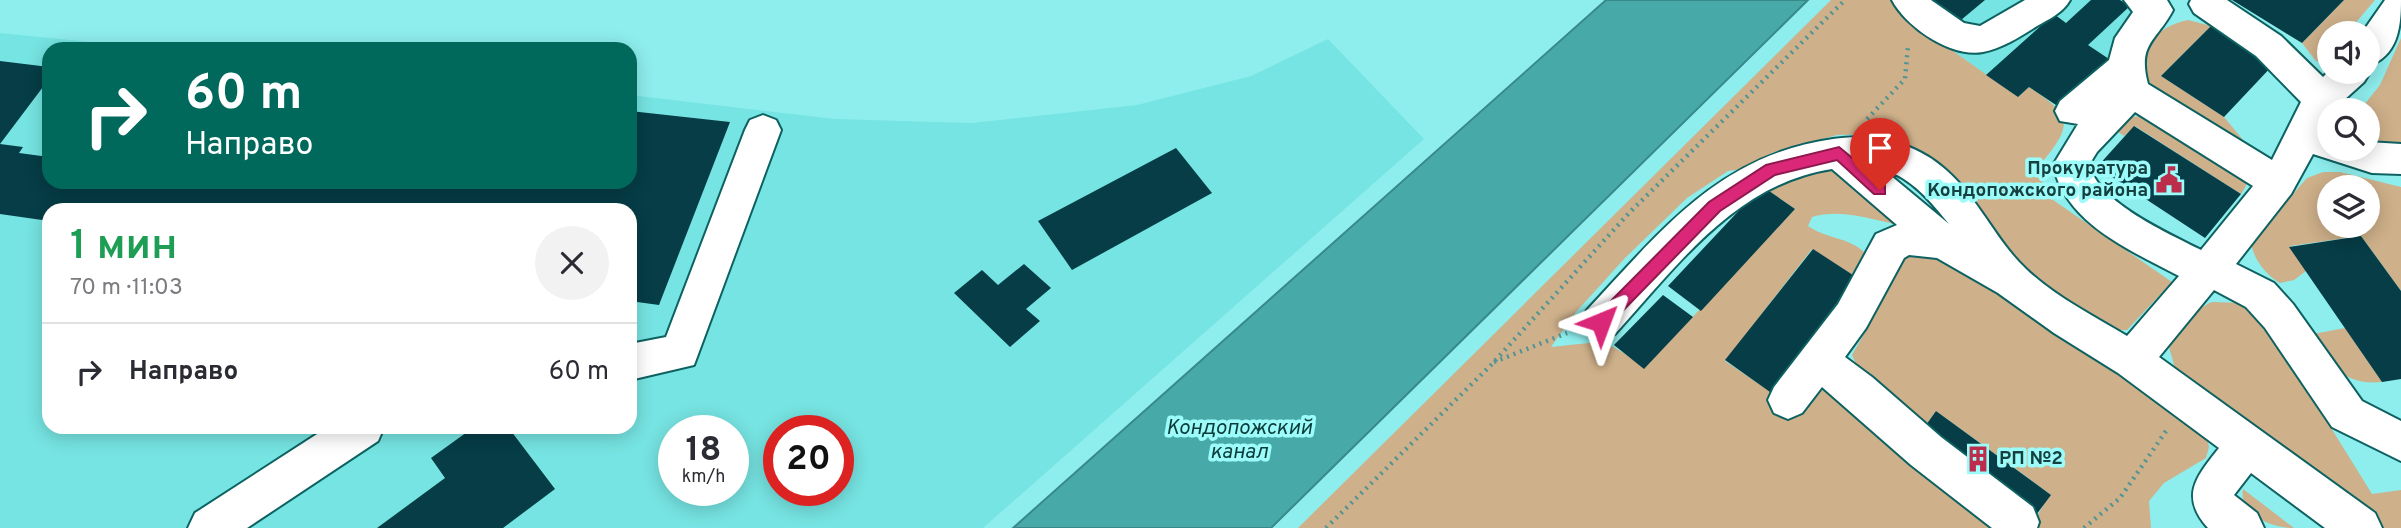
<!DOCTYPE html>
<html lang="ru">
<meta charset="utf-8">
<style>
body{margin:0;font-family:Overpass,sans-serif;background:#f2f2f3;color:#2b2b33;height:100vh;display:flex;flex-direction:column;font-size:26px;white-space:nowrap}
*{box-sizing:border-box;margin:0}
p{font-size:23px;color:#7c7c81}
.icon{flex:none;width:38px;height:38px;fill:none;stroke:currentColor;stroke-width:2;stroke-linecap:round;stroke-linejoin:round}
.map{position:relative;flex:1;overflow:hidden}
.panel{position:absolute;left:42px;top:203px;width:595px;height:231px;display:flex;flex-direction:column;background:#fff;border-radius:21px;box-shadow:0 4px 18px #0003}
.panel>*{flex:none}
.hud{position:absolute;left:42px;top:42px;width:595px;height:147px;border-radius:21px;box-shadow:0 4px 18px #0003;background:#00695c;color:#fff;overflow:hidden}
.controls{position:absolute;left:2317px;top:21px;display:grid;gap:14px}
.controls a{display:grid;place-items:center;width:63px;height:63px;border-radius:50%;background:#fff;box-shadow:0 4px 18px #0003;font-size:35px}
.speed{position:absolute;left:658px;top:415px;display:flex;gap:14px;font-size:35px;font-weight:700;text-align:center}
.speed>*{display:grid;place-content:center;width:91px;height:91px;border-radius:50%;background:#fff;box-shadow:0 4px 18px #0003;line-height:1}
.speed small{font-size:18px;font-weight:400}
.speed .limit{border:10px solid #d22;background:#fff;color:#111}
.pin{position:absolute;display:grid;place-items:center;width:60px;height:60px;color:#fff;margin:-72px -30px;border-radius:50% 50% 50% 0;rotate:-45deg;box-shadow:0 0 7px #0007}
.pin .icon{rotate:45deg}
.me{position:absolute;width:77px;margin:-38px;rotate:44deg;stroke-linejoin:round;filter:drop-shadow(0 0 5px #0008)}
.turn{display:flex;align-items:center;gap:24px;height:147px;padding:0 28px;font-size:32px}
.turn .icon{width:91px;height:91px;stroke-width:2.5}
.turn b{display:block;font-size:49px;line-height:60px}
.round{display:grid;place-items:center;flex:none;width:74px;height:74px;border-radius:37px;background:#f2f2f3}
.summary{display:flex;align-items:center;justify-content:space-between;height:119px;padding:0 28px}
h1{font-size:42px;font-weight:600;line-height:52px;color:#1e9e55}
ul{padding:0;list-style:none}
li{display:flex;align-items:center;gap:21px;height:98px;padding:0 28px;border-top:2px solid #e1e1e2}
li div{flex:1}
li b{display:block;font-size:26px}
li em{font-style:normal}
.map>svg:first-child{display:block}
</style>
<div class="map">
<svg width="2401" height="528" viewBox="0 0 2401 528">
<rect width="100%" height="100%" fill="#8eeeed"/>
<path fill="#76e4e2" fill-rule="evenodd" d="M1898,0H2145L2077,120L2029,87L2018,97L1905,17Z
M0,33L161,49H49V182H630V95L835,119L972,123L1137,105L1251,76L1328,39L1424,139L983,528H0ZM49,210H630V427H49ZM674,430H733V490H674ZM779,430H838V490H779Z"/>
<path fill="#ceb08a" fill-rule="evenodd" d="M1831,0H1898L1905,17L2018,97L2029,87C2069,114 2076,122 2042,162L2043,193L2172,282L2127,330H2114L2039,284L2010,260L1926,154L1871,134L1837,135L1772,153L1743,169L1728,171L1687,198L1625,258L1576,312L1551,347C1603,343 1600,334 1644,368L1795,209L1762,186L1820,168L1838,170L1914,228C1881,223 1845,207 1812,217L1808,226C1827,239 1848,237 1864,252L1866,265L1856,277L1812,249L1725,361L1803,414L1827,384L2006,528H1298Z
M2344,0H2375L2347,33H2329V63L2316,61L2302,43Z
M2188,20L2211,26L2161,76L2224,117L2244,141L2242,149L2153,88C2132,55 2153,27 2188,20Z
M2401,38V143L2398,148L2368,147V110H2360L2380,85Z
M2144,116L2246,177V186L2241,194L2135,126L2124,136L2114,129L2127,117Z
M2323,172H2340L2401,187V291L2361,236L2290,246L2306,271L2294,280L2280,283C2266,275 2253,259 2251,242L2307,178ZM2329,187H2368V226H2329Z
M1927,249L1995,289L2206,433L2209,447L2206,458L2164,483L2149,501L2151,528H2030L2050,494L1936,411L1926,425L1858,368L1852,355L1880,306L1904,253Z
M2212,302L2245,303L2271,331L2372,494L2401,490V528H2380L2176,372L2169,347C2178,328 2193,310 2212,302Z
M2345,328L2382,382C2342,386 2331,363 2308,335Z
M2243,489L2294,528C2274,528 2238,516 2243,489Z"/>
<path fill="#47aaa9" stroke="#388a89" stroke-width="2" d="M1606,0H1808L1271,528H1013Z"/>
<path fill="#063d47" d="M1932,0H1985L1961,20Z
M2091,0H2120L2130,6L2088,45L2109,59L2059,107L2029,87L2018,97L1986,75L2054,14L2066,23Z
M2232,0H2344L2302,43Z
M2211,26L2274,64L2224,117L2161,76Z
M0,61L49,67V79L0,144L23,147L19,153L49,157V182H630V111L730,122L659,305L630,301V210H49V221L0,214Z
M2134,126L2241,194L2205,238L2097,167Z
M1176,148L1212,193L1072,270L1038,221Z
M1762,186L1795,209L1701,311L1668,286Z
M2361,236L2401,291V379L2382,382L2289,247Z
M1813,249L1856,277L1770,392L1725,360Z
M1024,264L1051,288L1026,309L1040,321L1010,347L954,293L982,270L998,285Z
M1663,295L1693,317L1644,369L1614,345Z
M1936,411L2051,495L2033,519L1926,425Z
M474,427H508L555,489L503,528H377L445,478L431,458Z"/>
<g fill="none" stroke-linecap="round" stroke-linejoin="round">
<g stroke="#0d6261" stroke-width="4">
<path id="minor" d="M1892,0H1931L1964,23L1980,26L2025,0H2070C2063,13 2049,19 2037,26C2020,37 2002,48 1983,52C1951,58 1906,27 1892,0Z
M2124,0H2167L2173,10C2157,41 2137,43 2148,84L2272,160L2301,102L2256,56L2194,13L2189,4L2191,0H2227L2281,36L2323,77L2329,71L2368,72V68L2370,72L2364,82L2333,110H2329L2326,128L2329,129V149H2368V142L2401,144V174L2372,173L2313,154L2291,194L2236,264L2274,283L2293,304L2362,401L2401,421V461L2332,427L2265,328L2246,307L2214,290L2159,357L2375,513L2382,528H2325L2251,473L2234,495L2257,513L2264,528H2208C2179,496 2197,476 2219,448L2118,373L2054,333L1998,293L1937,258L1909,255L1904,258L1866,328L1845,357L1872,377L1941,437L2033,507L2039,522L2037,528H1992L1911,465L1822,387L1802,413L1788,419L1774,413L1768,400L1774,387L1838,304L1876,234L1897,225L1832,169C1735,184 1677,266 1615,334L1601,340L1587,334L1581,322L1587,310C1661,231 1719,155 1833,139C1873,133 1915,142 1946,170C1979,199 1996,241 2026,269C2054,296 2094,316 2127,336L2179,276C2130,250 2066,224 2053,165L2078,124L2060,121L2055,111L2060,101L2109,60L2115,38L2133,12ZM2135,112L2253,186L2201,250C2168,233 2099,203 2089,165L2097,152ZM1884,170C1911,177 1932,203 1949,224Z
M2385,0H2401C2401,27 2398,56 2368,66V33H2362Z
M763,115L776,120L781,130L694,365L630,380V344L666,337L745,130L750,120Z
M328,427H384L378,441L247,528H188L195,513Z"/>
</g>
<path stroke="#509494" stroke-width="4.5" stroke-dasharray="2 5" stroke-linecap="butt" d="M1867,119L1905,79L1908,46
M1494,362L1567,333
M1326,528L1493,363L1629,213L1845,0
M2084,528L2120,498L2166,431"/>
<use href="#minor" fill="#fff" fill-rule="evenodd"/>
</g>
<path fill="#db2777" stroke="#8e194d" stroke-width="2" d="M1839,147L1885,185V194H1874L1837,160L1775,175L1720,211L1607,327H1595V317L1709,202L1766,165Z"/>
<defs>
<g id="civic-bare" transform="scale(2.1)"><path d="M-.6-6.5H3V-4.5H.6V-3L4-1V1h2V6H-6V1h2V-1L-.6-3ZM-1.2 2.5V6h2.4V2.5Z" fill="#bc2c4b" stroke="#9bfcfa" stroke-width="2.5" paint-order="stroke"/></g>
<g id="building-bare" transform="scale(2.1)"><path d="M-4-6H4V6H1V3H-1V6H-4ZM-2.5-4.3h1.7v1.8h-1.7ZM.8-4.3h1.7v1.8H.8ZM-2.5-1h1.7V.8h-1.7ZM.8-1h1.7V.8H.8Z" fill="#bc2c4b" stroke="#9bfcfa" stroke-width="2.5" paint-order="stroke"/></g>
</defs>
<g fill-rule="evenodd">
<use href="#civic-bare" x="2169" y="180"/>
<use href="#building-bare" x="1978" y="459"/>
</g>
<g text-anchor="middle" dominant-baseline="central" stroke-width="7" stroke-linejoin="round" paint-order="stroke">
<g font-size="19" font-weight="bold" fill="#163f3f" stroke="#9bfcfa" text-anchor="end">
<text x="2148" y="169">Прокуратура<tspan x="2148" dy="22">Кондопожского района</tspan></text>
<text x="1999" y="459" text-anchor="start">РП №2</text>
</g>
<g font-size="21" font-style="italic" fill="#0c3b3b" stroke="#9bfcfa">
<text x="1239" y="428">Кондопожский<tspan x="1239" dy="24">канал</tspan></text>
</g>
</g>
</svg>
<div class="controls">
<a><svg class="icon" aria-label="sound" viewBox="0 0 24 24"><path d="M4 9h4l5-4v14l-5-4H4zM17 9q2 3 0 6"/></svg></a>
<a><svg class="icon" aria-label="search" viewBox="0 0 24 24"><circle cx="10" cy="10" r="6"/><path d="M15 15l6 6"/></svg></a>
<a><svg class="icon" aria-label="layers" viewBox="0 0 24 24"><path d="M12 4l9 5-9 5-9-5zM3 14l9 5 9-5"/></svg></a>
</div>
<div class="speed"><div>18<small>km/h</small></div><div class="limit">20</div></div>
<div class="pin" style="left:1880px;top:190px;background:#d93025"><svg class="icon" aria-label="arrive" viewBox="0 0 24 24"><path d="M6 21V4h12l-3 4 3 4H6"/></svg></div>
<svg class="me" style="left:1601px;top:322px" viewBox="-20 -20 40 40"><path d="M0-17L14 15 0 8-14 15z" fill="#db2777" stroke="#fff" stroke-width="4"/></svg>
<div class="hud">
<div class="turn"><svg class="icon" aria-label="right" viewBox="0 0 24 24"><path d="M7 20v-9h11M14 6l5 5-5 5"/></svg><div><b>60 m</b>Направо</div></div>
</div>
<section class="panel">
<div class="summary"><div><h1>1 мин</h1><p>70 m · 11:03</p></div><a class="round"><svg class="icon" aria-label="close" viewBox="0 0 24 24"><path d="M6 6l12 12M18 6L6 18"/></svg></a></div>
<ul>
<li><svg class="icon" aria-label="right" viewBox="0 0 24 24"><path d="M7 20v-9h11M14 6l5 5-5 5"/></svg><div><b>Направо</b></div><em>60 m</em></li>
</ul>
</section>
</div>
